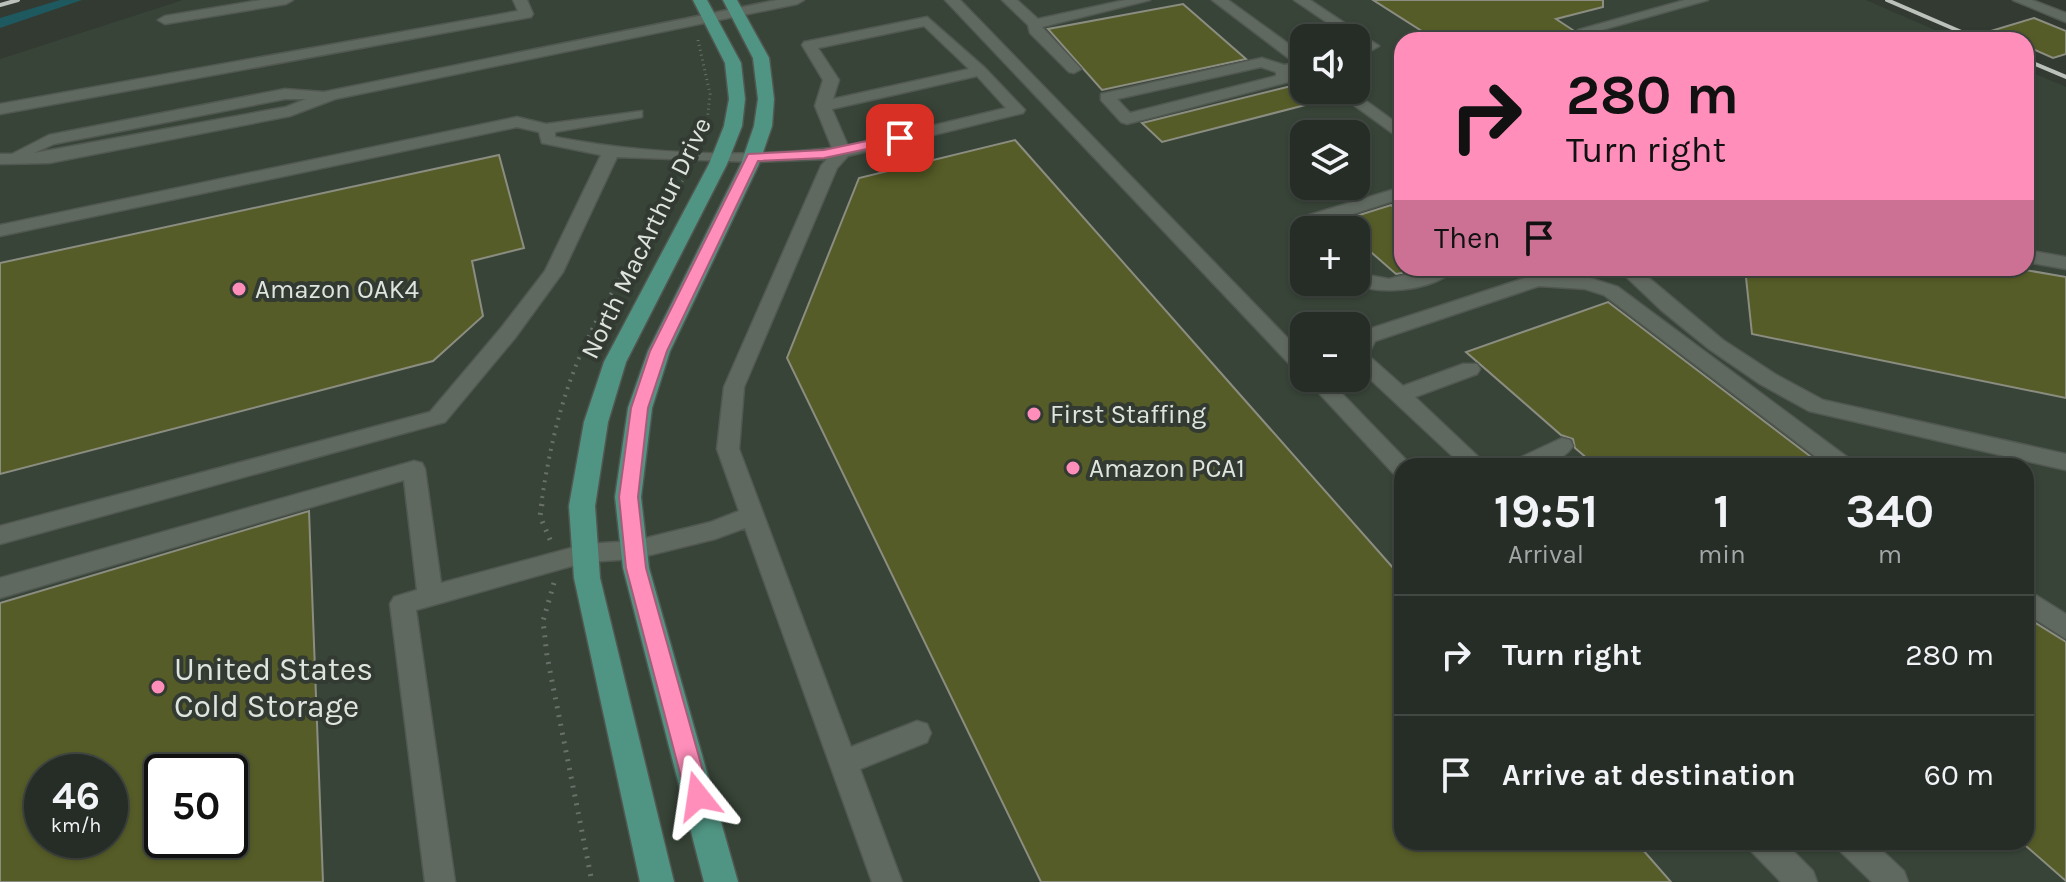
<!DOCTYPE html>
<meta charset="utf-8">
<style>
body{margin:0;font-family:Karla,sans-serif;background:#2e342e;color:#f1f3f6;height:100vh;display:flex;flex-direction:column;font-size:30px;white-space:nowrap}
*{box-sizing:border-box;margin:0}
p{font-size:26px;color:#a4a7a7}
.icon{flex:none;width:44px;height:44px;fill:none;stroke:currentColor;stroke-width:2;stroke-linecap:round;stroke-linejoin:round}
.map{position:relative;flex:1;overflow:hidden}
.details{position:absolute;left:1394px;top:458px;width:640px;height:392px;display:flex;flex-direction:column;background:#262c26;border-radius:24px;box-shadow:0 2px 6px #0004,0 0 0 2px #424843}
.details>*{flex:none}
.banner{position:absolute;left:1394px;top:32px;width:640px;height:244px;border-radius:24px;box-shadow:0 2px 6px #0004,0 0 0 2px #424843;background:#ff8eba;color:#111;overflow:hidden}
.fabs{position:absolute;left:1290px;top:24px;display:grid;gap:16px}
.fabs a{display:grid;place-items:center;width:80px;height:80px;border-radius:16px;background:#262c26;box-shadow:0 2px 6px #0004,0 0 0 2px #424843;font-size:40px}
.speed{position:absolute;left:24px;top:754px;display:flex;gap:16px;font-size:40px;font-weight:700;text-align:center}
.speed>*{display:grid;place-content:center;width:104px;height:104px;border-radius:50%;background:#262c26;box-shadow:0 2px 6px #0004,0 0 0 2px #424843;line-height:1}
.speed small{font-size:20px;font-weight:400}
.speed .limit{border:4px solid #111;border-radius:12px;background:#fff;color:#111}
.pin{position:absolute;display:grid;place-items:center;width:68px;height:68px;color:#fff;margin:-34px;border-radius:16px;box-shadow:0 4px 12px #0006}
.me{position:absolute;width:88px;margin:-44px;rotate:345deg;stroke-linejoin:round;filter:drop-shadow(0 0 6px #0008)}
.turn{display:flex;align-items:center;gap:28px;height:168px;padding:0 40px;font-size:36px}
.turn .icon{width:104px;height:104px;stroke-width:2.5}
.turn b{display:block;font-size:56px;line-height:68px}
.then{display:flex;align-items:center;height:76px;padding:0 40px;background:#0003;gap:16px;font-size:30px}
.eta{display:flex;justify-content:space-evenly;align-items:center;height:136px;text-align:center}
.eta b{font-size:48px;font-weight:700;line-height:56px}
ul{padding:0;list-style:none}
li{display:flex;align-items:center;gap:24px;height:120px;padding:0 40px;border-top:2px solid #424843}
li div{flex:1}
li b{display:block;font-size:30px}
li em{font-style:normal}
.map>svg:first-child{display:block}
</style>
<div class="map">
<svg width="2066" height="882" viewBox="0 0 2066 882">
<rect width="100%" height="100%" fill="#323a32"/>
<path fill="#384438" fill-rule="evenodd" d="M183,0H1866L1958,40H1402V268H2026V70L2066,87V882H0V59ZM1304,38H1356V90H1304ZM1304,134H1356V186H1304ZM1304,230H1356V282H1304ZM1304,326H1356V378H1304ZM1402,466H2026V842H1402ZM42,772H110V840H42ZM162,772H230V840H162Z"/>
<g fill="none" stroke-linecap="round" stroke-linejoin="round">
<path fill="#1e5960" fill-rule="evenodd" d="M60,0H82L0,28V18Z"/>
</g>
<path fill="#565c27" stroke="#8b8d81" stroke-width="2" fill-rule="evenodd" d="M1373,0H1603V7L1556,19L1588,40H1436Z
M1183,4L1246,59L1102,90L1048,29Z
M2034,18L2066,31V54L2053,58L2026,46V40H2011L1991,31Z
M1295,85L1317,102L1162,142L1142,123Z
M1015,140L1402,578V842H1636L1671,882H1041L787,358L859,178Z
M499,155L524,248L472,261L483,316L433,361L0,474V263Z
M1391,205L1402,214V273L1396,274L1356,239V230H1345L1337,222Z
M1745,268H2014L2066,277V398L1752,334Z
M1608,302L1823,466H1596L1575,448L1573,439L1561,435L1466,352Z
M309,511L323,882H0V603ZM42,772H110V840H42ZM162,772H230V840H162Z
M2026,617L2066,642V881L2026,846Z"/>
<g fill="none" stroke-linecap="round" stroke-linejoin="round">
<g stroke="#515851" stroke-width="3">
<path id="minor" d="M261,0H293L286,4L165,24L158,20L165,16Z
M513,0H527L533,14L531,17L0,114V104L518,11Z
M777,0H804L797,4L335,99L290,116L49,163L0,164V154H12L49,135L285,89L324,92ZM285,99H306L286,107L34,153L54,144Z
M945,0H960L1304,355V374L1297,372Z
M1002,0H1017L1038,19L1125,0H1150L1042,27L1081,69L1074,73L1069,72L1030,33L1028,25Z
M1212,0H1228L1304,55V69L1290,73L1288,82L1127,124L1121,122L1101,100V94L1262,58L1284,65L1295,63ZM1261,67L1276,72V76L1130,113L1117,99Z
M1294,0H1310L1379,46L1372,50L1356,42V38H1350Z
M1685,0H1708L1598,31L1611,40H1593L1578,30Z
M2013,0H2032L2066,13V22Z
M927,17L985,68L1025,110L1023,113L848,156L837,168L744,387L739,449L851,747L917,721L927,724L931,733L927,742L860,769L902,882H872L745,528L715,539L634,559L586,562L416,610L455,882H425L390,604L394,597L417,590L404,480L0,598V578L414,461L422,463L425,469L441,583L586,544L634,541L711,522L739,511L717,449L724,387L821,166L827,159L756,162L617,157L563,272L515,338L445,422L0,544V526L430,412L501,328L545,271L601,155L542,143L539,132L517,127L0,236V225L517,117L546,124L642,111V117L555,132V137C645,154 741,158 832,148L815,106L823,80L802,45L804,42ZM924,26L969,69L833,99L839,80L818,48ZM977,76L1006,108L848,146L832,109Z
M1333,90H1351L1402,127V140Z
M1402,187V198L1304,230V245L1292,237L1296,219Z
M2026,250L2066,257V269L2026,262Z
M1432,268H1456C1436,291 1375,297 1349,282H1356V273L1389,279Z
M1527,268H1545L1547,275L1587,277L1618,287L1851,460L1854,466H1828L1604,295L1585,289L1539,286L1375,341L1368,355L1403,386L1463,364H1477L1480,369L1477,374L1415,397L1488,466H1463L1356,366V339L1360,332L1528,277Z
M1617,268H1637L1723,340L1775,374L1823,400L2066,454V470L1809,411L1760,384L1709,349L1661,310Z
M1305,378H1327L1412,466H1402V476L1394,474Z
M1562,438L1570,440L1573,446C1560,466 1533,466 1512,466L1515,460Z
M2026,589L2066,614V639L2026,613Z
M1748,842H1784L1813,871L1817,882H1781L1752,852Z
M1837,842H1873L1904,871L1908,882H1872L1841,852Z"/>
</g>
<g stroke="#515851" stroke-width="3">
<path id="major" d="M693,0H707L741,63L745,99L742,126L727,164L626,362L608,422L595,506L600,578L674,882H640L574,578L569,506L584,422L604,362L709,164L724,126L729,99L725,63Z
M723,0H737L769,58L774,99L772,126L759,164L670,351L652,408L641,497L649,568L738,882H704L623,568L615,497L628,408L648,351L741,164L754,126L758,99L753,58Z"/>
</g>
<path stroke="#697069" stroke-width="3" stroke-dasharray="1 4" stroke-linecap="butt" d="M698,40L710,94L706,132L709,137
M657,219L690,170"/>
<path stroke="#697069" stroke-width="4" stroke-dasharray="2 6" stroke-linecap="butt" d="M541,506C549,449 562,393 587,340C606,298 634,258 658,217"/>
<path stroke="#697069" stroke-width="5" stroke-dasharray="2 7" stroke-linecap="butt" d="M542,504L540,516L551,542
M554,583L543,621L547,656L592,882"/>
<use href="#minor" fill="#606960" fill-rule="evenodd"/>
<use href="#major" fill="#509583" fill-rule="evenodd"/>
<path stroke="#bcc1bc" stroke-width="4" d="M1887,0L1980,40
M0,5L18,0
M2026,60L2066,77"/>
</g>
<path fill="#ff8eba" stroke="#a65c79" stroke-width="2" d="M900,134L905,135V141L824,158L758,161L667,351L648,408L638,497L646,568L710,796L706,804L698,807L689,804L686,796L626,568L619,497L631,408L650,351L748,154L824,150Z"/>
<g fill="#ff8eba" stroke="#323a32" stroke-width="3">
<circle cx="239" cy="289" r="8"/>
<circle cx="1034" cy="414" r="8"/>
<circle cx="1073" cy="468" r="8"/>
<circle cx="158" cy="687" r="8"/>
</g>
<g text-anchor="middle" dominant-baseline="central" stroke-width="8" stroke-linejoin="round" paint-order="stroke">
<g font-size="26" fill="#dfe4df" stroke="#323a32">
<text transform="translate(646 238) rotate(-64)">North MacArthur Drive</text>
</g>
<g font-size="26" fill="#dfe4df" stroke="#323a32" text-anchor="start">
<text x="255" y="289">Amazon OAK4</text>
<text x="1050" y="414">First Staffing</text>
<text x="1089" y="468">Amazon PCA1</text>
</g>
<g font-size="32" fill="#dfe4df" stroke="#323a32" text-anchor="start">
<text x="174" y="669">United States<tspan x="174" dy="37">Cold Storage</tspan></text>
</g>
</g>
</svg>
<div class="fabs">
<a><svg class="icon" aria-label="sound" viewBox="0 0 24 24"><path d="M4 9h4l5-4v14l-5-4H4zM17 9q2 3 0 6"/></svg></a>
<a><svg class="icon" aria-label="layers" viewBox="0 0 24 24"><path d="M12 4l9 5-9 5-9-5zM3 14l9 5 9-5"/></svg></a>
<a>+</a>
<a>−</a>
</div>
<div class="speed"><div>46<small>km/h</small></div><div class="limit">50</div></div>
<div class="pin" style="left:900px;top:138px;background:#d93025"><svg class="icon" aria-label="arrive" viewBox="0 0 24 24"><path d="M6 21V4h12l-3 4 3 4H6"/></svg></div>
<svg class="me" style="left:698px;top:796px" viewBox="-20 -20 40 40"><path d="M0-17L14 15 0 8-14 15z" fill="#ff8eba" stroke="#fff" stroke-width="4"/></svg>
<div class="banner">
<div class="turn"><svg class="icon" aria-label="right" viewBox="0 0 24 24"><path d="M7 20v-9h11M14 6l5 5-5 5"/></svg><div><b>280 m</b>Turn right</div></div>
<div class="then">Then<svg class="icon" aria-label="arrive" viewBox="0 0 24 24"><path d="M6 21V4h12l-3 4 3 4H6"/></svg></div>
</div>
<section class="details">
<div class="eta">
<div><b>19:51</b><p>Arrival</p></div>
<div><b>1</b><p>min</p></div>
<div><b>340</b><p>m</p></div>
</div>
<ul>
<li><svg class="icon" aria-label="right" viewBox="0 0 24 24"><path d="M7 20v-9h11M14 6l5 5-5 5"/></svg><div><b>Turn right</b></div><em>280 m</em></li>
<li><svg class="icon" aria-label="arrive" viewBox="0 0 24 24"><path d="M6 21V4h12l-3 4 3 4H6"/></svg><div><b>Arrive at destination</b></div><em>60 m</em></li>
</ul>
</section>
</div>
